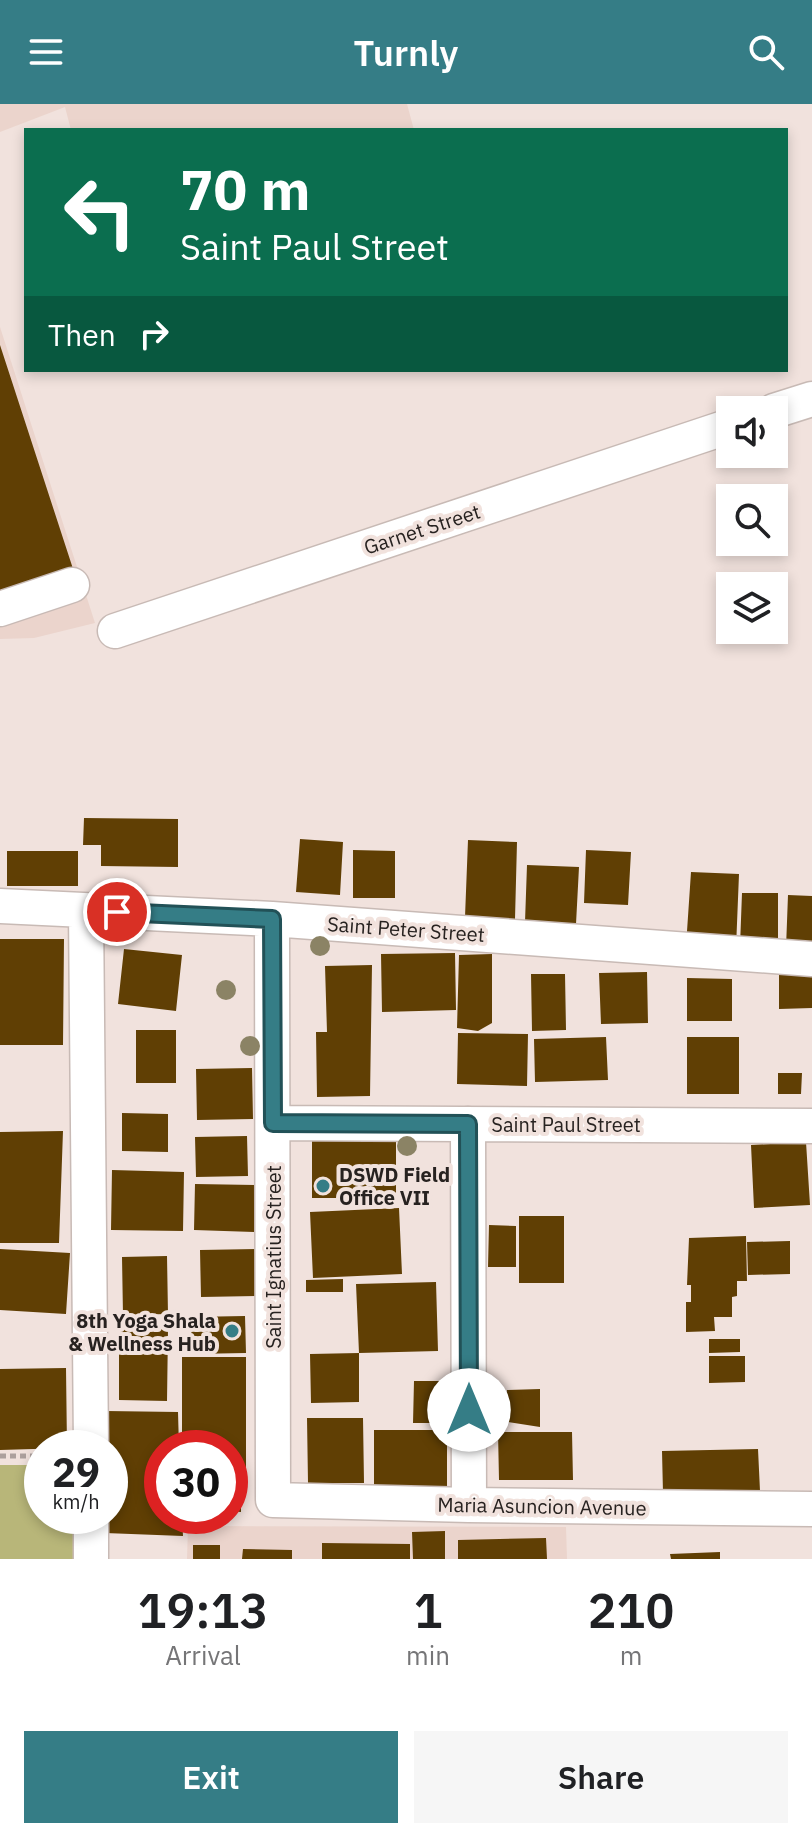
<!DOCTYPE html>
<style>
body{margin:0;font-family:"IBM Plex Sans",sans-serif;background:#f6f6f6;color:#202124;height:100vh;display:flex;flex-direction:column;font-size:30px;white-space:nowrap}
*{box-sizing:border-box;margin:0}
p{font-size:26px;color:#757577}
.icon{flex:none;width:44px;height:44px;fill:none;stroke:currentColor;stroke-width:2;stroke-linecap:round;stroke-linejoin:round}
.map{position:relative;height:1455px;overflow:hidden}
.side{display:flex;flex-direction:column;background:#fff;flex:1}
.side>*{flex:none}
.hud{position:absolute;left:24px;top:24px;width:764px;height:244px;border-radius:0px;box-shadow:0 4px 12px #0003;background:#0b6e4f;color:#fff;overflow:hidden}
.tools{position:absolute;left:716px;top:292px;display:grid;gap:16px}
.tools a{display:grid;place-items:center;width:72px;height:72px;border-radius:0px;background:#fff;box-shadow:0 4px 12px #0003;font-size:40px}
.speed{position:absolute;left:24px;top:1326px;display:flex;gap:16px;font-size:40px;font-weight:700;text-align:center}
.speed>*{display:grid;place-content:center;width:104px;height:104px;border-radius:50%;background:#fff;box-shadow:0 4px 12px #0003;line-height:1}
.speed small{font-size:20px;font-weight:400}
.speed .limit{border:12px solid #d22;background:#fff;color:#111}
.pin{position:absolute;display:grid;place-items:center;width:68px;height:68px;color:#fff;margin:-34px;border:4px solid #fff;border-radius:50%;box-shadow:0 2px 8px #0007}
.me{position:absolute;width:88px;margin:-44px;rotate:0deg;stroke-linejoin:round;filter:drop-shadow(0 0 6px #0008)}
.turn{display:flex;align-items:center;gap:28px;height:168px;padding:0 24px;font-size:36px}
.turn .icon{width:104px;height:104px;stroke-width:2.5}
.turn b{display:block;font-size:56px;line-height:68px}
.then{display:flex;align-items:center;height:76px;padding:0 24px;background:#0003;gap:16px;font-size:30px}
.eta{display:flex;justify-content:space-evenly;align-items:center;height:136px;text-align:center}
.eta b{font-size:48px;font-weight:600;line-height:56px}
.action{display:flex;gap:16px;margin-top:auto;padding:16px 24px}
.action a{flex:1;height:92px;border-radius:0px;background:#357d86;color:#fff;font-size:32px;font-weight:600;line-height:92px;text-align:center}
.action a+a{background:#f6f6f6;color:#202124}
header{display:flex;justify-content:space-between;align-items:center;height:104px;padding:0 24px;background:#357d86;color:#fff;font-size:36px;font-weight:600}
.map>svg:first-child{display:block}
</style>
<header><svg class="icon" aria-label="menu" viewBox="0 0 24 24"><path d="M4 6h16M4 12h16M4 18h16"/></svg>Turnly<svg class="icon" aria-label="search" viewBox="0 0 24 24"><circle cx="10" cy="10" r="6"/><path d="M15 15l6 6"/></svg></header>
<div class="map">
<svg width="812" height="1455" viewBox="0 0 812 1455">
<rect width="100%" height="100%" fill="#f1e2dd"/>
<path fill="#ebd4cc" d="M0,0H407L414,26H71L65,3L0,28Z
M0,223L95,519L34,534L0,535Z
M188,1422L566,1423L567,1455H187Z"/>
<path fill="#b8b679" d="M0,1361H42V1412H76V1455H0Z"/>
<path fill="#603f04" d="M0,241L76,474L0,499Z
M84,714L178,715V763L101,762V741H83Z
M300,735L343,738L340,791L296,788Z
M468,736L517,738L515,815L465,813Z
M353,746L395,747V794H353Z
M586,746L631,748L628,801L584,799Z
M7,747H78V782H7Z
M527,761L579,763L576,820L525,818Z
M691,768L739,770L736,844L686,842Z
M742,789H778V844L740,842Z
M788,791L812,792V846L786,844Z
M0,835H64L63,941H0Z
M124,845L182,851L176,907L118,900Z
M455,849L456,906L382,908L381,850Z
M492,850V919L478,927L457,924L459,851Z
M372,861L370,992L317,993L316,928H327L325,862Z
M779,866L812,867V904L779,905Z
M647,868L648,919L601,920L599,869Z
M531,870H565L566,926L532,927Z
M687,874L732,875V917H687Z
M136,926H176V979H136Z
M458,929L528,930L527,982L457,980Z
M606,933L608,976L535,978L534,935Z
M687,933H739V990H687Z
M252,964L253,1015L197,1016L196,965Z
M778,969H802L801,990H778Z
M122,1009L168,1010V1048L122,1047Z
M63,1027L59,1139H0V1028Z
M396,1030V1094H312V1031Z
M247,1032L248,1072L196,1073L195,1033Z
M806,1038L810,1101L754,1104L751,1041Z
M112,1066L184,1068L183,1127L111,1126Z
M195,1080L255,1081L254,1128L194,1126Z
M399,1104L402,1170L313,1174L310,1108Z
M519,1112H564V1179H519Z
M489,1121L516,1122V1163H488Z
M746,1132L747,1177H737V1192L732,1193V1213H714L715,1227L686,1228V1198H691V1181H687L689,1134Z
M790,1137V1170L748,1171L747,1138Z
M0,1145L70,1149L66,1210L0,1206Z
M258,1145L259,1192L201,1193L200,1146Z
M167,1152L168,1210L123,1211L122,1153Z
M343,1175V1188H306V1176Z
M436,1178L438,1247L359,1249V1298L311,1299L310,1250L359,1249L356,1180Z
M245,1212L246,1249L192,1250L191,1213Z
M119,1225H168L167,1297L119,1296Z
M709,1235H740V1248L709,1249Z
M709,1252H745V1278L709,1279Z
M182,1253H246V1370L230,1369V1344H182Z
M66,1264L67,1344L0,1346V1265Z
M414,1277H458V1319H413Z
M540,1285V1323L508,1318L507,1286Z
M106,1307L178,1308L179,1344H162V1412H182L183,1432L105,1429V1412H110V1344H106Z
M307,1314H363L364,1379H308Z
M374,1326H447V1384H374Z
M498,1328H572L573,1376H499Z
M758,1345L760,1387L663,1389L662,1347Z
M230,1373H241V1408L230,1407Z
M445,1427V1455H413L412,1428Z
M546,1434L547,1455H458V1436Z
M322,1439L410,1440V1455H322Z
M193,1441H220V1455H193Z
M243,1445L292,1446V1455H242Z
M720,1448V1455H671L670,1450Z"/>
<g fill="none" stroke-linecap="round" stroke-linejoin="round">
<g stroke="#c8bab5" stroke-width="37">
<path id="minor" d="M774,307L812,295
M0,505L72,481
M115,527L730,322
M0,802L272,815L812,855
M86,807L91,1344
M272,815L273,1396L469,1401L812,1405
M273,1019L812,1022
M468,1020L469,1401
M91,1412V1455"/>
</g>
<path stroke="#aca09d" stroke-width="5" stroke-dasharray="6 4" stroke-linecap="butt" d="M0,1352H42"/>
<use href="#minor" stroke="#fff" stroke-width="34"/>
</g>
<g fill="#8b8365">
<circle cx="320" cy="842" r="10"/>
<circle cx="226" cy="886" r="10"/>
<circle cx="250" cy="942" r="10"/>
<circle cx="407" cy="1042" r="10"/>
</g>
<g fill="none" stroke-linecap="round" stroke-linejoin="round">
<g stroke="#225157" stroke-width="20">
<path id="route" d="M117,808L272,815L273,1019L468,1020L469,1306"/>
</g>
<use href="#route" stroke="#357d86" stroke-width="14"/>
</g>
<g fill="#357d86" stroke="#f1e2dd" stroke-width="3">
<circle cx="323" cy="1082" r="8"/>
<circle cx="232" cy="1227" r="8"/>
</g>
<g text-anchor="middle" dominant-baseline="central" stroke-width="8" stroke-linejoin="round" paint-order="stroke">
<g font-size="20" fill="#272220" stroke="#f1e2dd">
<text transform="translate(422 425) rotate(-18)">Garnet Street</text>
<text transform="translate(406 825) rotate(4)">Saint Peter Street</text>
<text x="566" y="1020">Saint Paul Street</text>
<text transform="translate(273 1153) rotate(-90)">Saint Ignatius Street</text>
<text transform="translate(542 1402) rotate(1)">Maria Asuncion Avenue</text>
</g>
<g font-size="20" font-weight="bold" fill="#272220" stroke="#f1e2dd" text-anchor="start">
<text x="339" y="1070">DSWD Field<tspan x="339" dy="23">Office VII</tspan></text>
<text x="216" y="1216" text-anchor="end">8th Yoga Shala<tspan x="216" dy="23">&amp; Wellness Hub</tspan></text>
</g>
</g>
</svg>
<div class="tools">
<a><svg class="icon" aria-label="sound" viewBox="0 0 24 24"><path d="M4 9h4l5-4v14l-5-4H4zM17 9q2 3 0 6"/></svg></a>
<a><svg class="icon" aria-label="search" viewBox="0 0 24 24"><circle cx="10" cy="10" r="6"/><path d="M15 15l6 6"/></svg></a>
<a><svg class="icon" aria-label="layers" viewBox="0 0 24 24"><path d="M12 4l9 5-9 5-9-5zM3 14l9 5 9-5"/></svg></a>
</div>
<div class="speed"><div>29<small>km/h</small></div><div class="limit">30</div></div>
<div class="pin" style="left:117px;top:808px;background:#d93025"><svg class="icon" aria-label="arrive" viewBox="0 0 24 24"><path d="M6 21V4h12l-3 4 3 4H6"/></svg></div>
<svg class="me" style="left:469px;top:1306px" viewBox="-20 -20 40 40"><circle r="19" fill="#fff"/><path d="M0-13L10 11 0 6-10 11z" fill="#357d86"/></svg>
<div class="hud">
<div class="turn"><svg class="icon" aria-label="left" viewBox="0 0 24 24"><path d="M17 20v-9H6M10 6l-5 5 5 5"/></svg><div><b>70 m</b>Saint Paul Street</div></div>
<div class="then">Then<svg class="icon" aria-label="right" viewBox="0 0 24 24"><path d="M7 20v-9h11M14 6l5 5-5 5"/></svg></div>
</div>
</div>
<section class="side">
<div class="eta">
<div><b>19:13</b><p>Arrival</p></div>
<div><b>1</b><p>min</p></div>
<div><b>210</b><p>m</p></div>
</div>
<div class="action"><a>Exit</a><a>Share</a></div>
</section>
